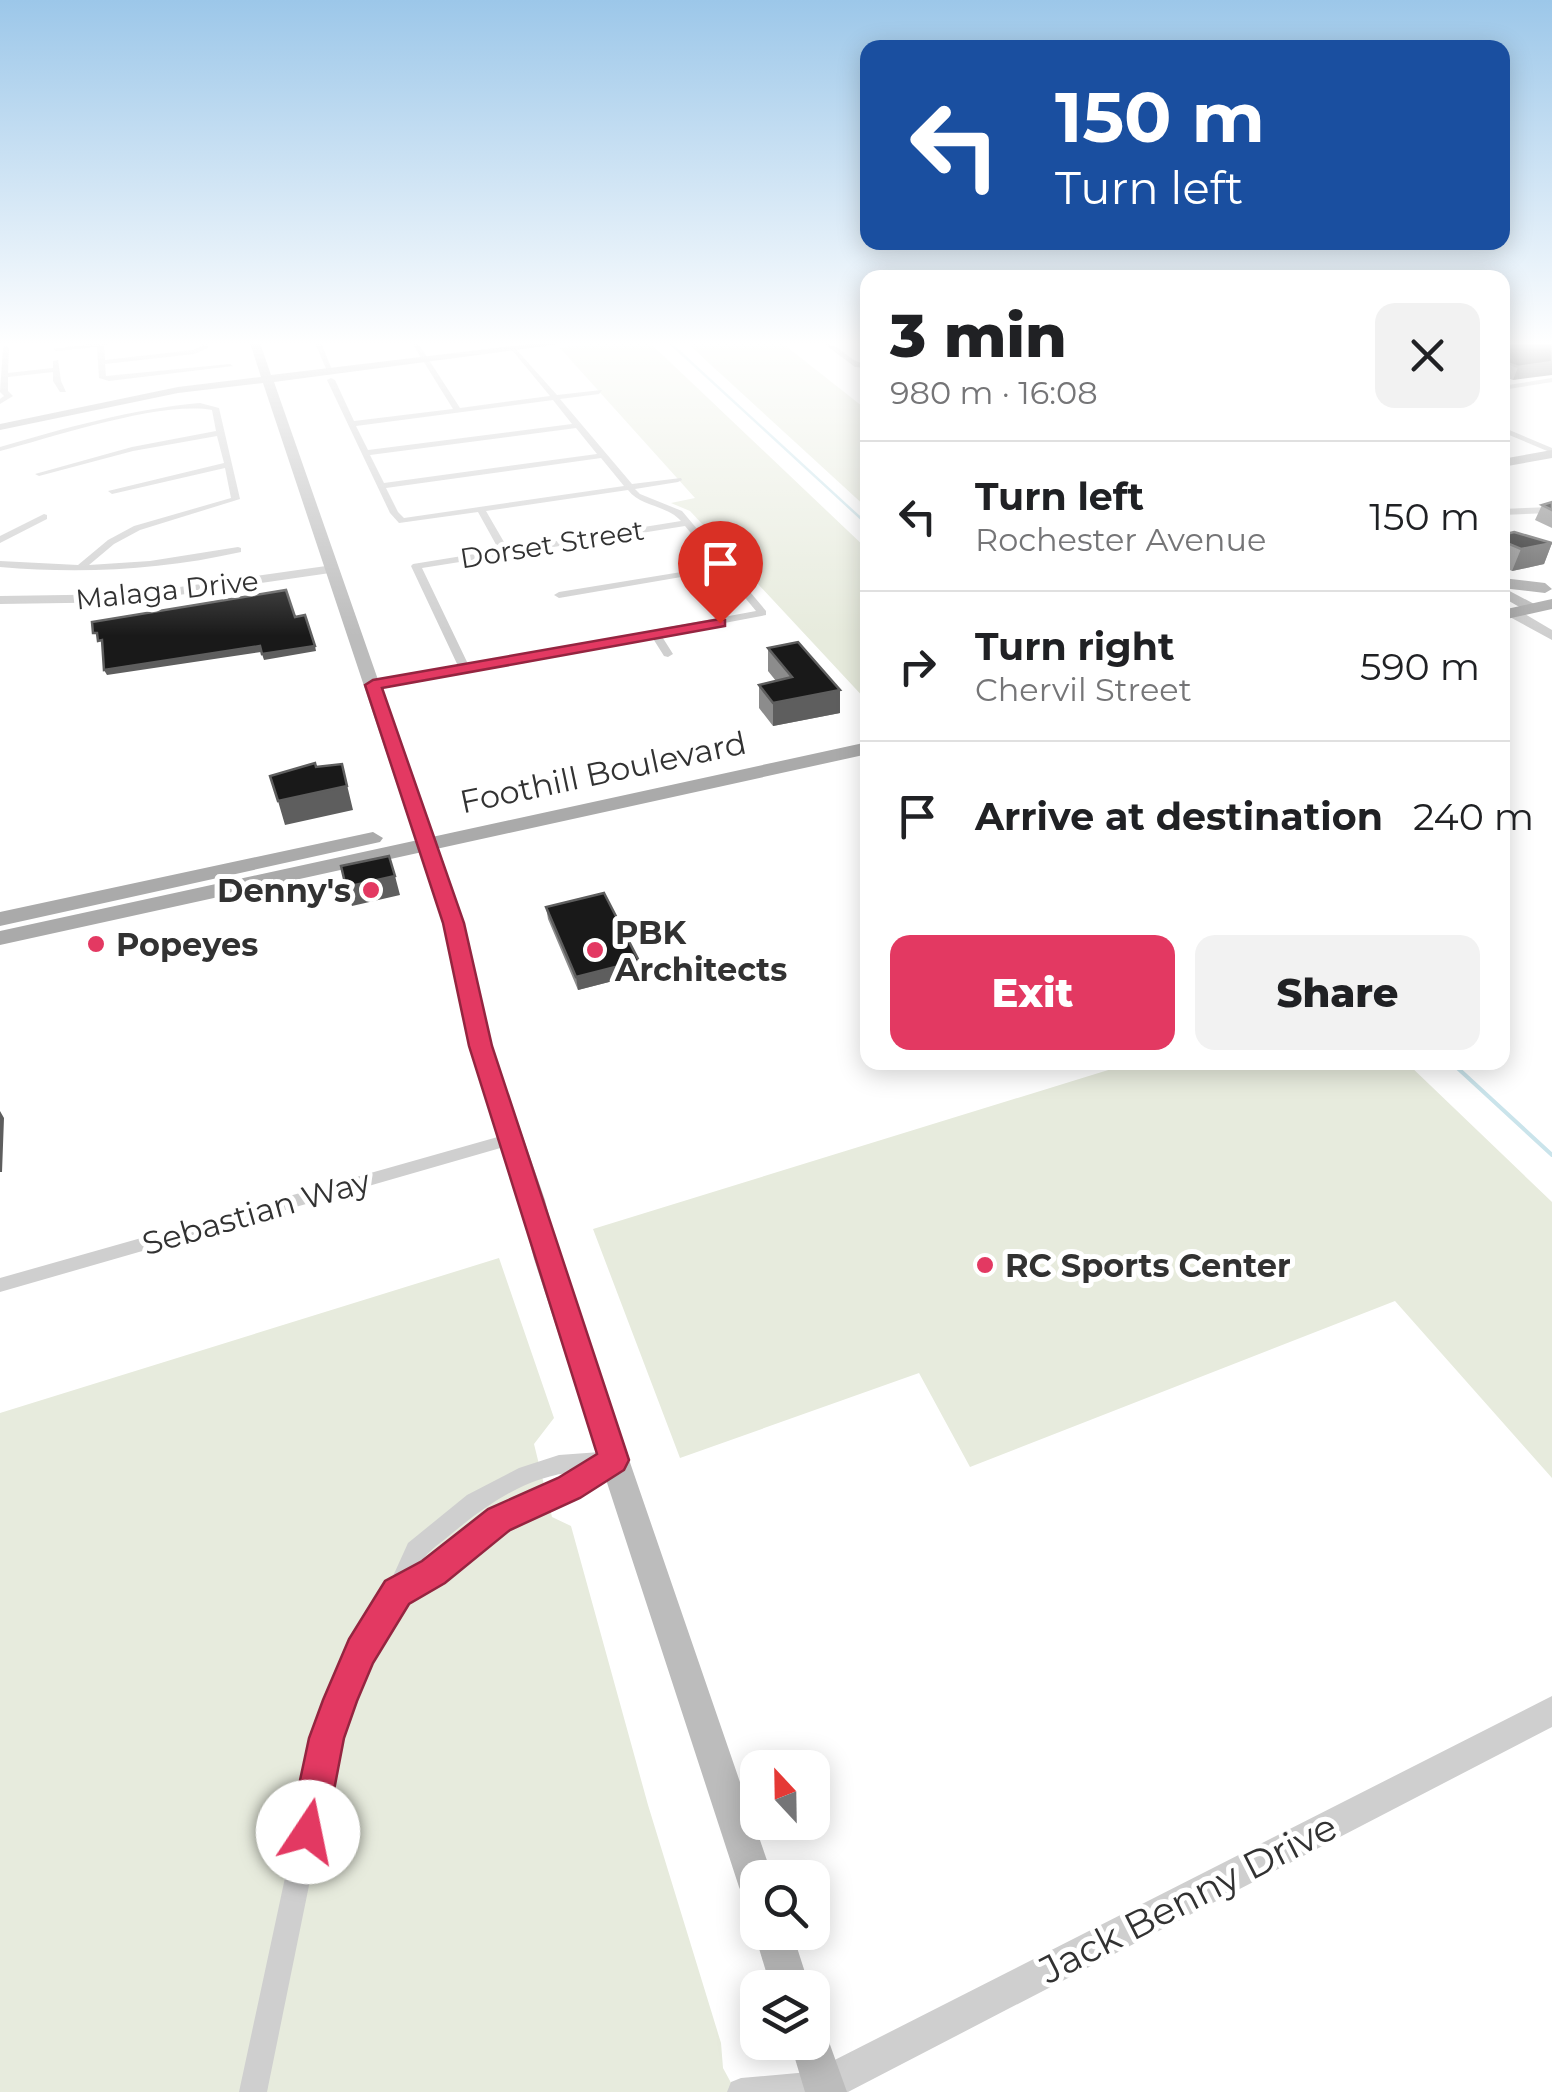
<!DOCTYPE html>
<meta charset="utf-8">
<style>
body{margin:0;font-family:Montserrat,sans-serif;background:#f2f2f2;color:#202124;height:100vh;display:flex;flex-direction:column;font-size:38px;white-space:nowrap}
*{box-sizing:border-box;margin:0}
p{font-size:32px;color:#757577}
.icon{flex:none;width:55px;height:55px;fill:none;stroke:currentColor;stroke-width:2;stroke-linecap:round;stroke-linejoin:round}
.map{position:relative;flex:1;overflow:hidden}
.details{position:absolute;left:860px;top:270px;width:650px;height:800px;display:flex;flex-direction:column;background:#fff;border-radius:20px;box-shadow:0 5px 25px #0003}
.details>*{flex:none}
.guide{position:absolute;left:860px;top:40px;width:650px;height:210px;border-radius:20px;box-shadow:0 5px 25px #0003;background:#1a4fa0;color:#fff;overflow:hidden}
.needle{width:65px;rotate:338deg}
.buttons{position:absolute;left:740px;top:1750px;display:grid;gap:20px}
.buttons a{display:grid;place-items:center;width:90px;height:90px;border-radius:20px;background:#fff;box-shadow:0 5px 25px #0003;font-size:50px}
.pin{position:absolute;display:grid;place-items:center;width:85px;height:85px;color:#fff;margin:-102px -42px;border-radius:50% 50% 50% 0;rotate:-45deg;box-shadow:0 0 10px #0007}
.pin .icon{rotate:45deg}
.me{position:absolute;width:110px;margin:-55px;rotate:11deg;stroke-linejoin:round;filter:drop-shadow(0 0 8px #0008)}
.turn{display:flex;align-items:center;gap:35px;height:210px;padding:0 30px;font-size:45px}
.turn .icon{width:130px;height:130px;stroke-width:2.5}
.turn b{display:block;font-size:70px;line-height:85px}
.round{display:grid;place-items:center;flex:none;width:105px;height:105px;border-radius:20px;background:#f2f2f2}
.summary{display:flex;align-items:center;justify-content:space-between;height:170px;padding:0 30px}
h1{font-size:60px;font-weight:800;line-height:75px}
.cta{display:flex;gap:20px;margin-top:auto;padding:20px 30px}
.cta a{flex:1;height:115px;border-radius:20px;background:#e33962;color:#fff;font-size:40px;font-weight:800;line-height:115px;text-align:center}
.cta a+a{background:#f2f2f2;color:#202124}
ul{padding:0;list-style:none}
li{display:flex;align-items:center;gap:30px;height:150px;padding:0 30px;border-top:2px solid #e0e0e0}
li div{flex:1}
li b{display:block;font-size:38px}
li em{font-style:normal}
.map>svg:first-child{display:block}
</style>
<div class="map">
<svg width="1552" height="2092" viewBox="0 0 1552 2092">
<rect width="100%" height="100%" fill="#fff"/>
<path fill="#e7ebdd" d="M591,343H650L867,549V701L690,511L671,503L695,498L560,348Z
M687,343H782L867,410V508Z
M1131,1063H1407L1552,1202V1478L1395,1301L970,1467L919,1373L680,1458L593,1229Z
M499,1258L554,1418L534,1444L552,1517L571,1526L648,1805L721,2043L723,2068L736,2092H0V1413Z"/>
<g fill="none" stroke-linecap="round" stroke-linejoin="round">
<path stroke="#cae4eb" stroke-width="2.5" d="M670,343L868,525"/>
<path stroke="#cae4eb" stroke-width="4" d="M1451,1062L1552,1155"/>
<path fill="#cfcfcf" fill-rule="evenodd" d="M96,343L110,344L104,346L105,360L193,350L202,346V343H208V348L194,354L105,364L106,376L230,364L233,366L109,381L99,378L97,347L56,351L53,349Z
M315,343H321L333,372L327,371Z
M412,343H418L460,408L550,396L512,350L514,347L557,395L602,390L599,394L560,399L632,484L681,478L682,480L678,482L635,489L640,494L682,511L766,611V615L661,635L673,654L668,657L664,656L652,637L369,687V683L373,682L458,666L411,566L413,564L499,550L478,512L399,523L390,513L327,380L331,378L335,380L354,421L453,409ZM553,400L572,424L368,450L356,426ZM576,428L597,454L384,483L370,455ZM601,458L624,486L404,518L398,512L386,488ZM628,490C641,507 667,505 681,521L508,549L486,511ZM685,526L718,566L559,592L554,595L559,598L722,570L756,611L468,664L422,568Z
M823,343C841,343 849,364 868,364V368L855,367Z
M6,346L9,348L8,373L53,368V361L58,360L61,381L66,392H60L53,381V372L8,377V391L13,396L0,404V399L4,396L0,392L3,348Z
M1552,378V382L1502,390V386Z
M200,403L219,408L240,499L140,530L114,544L89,565L150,561L238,547L241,548V552C161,570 81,574 0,567V561L78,565L108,540L134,526L231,498L225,468L112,494L108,491L224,463L217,436L133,451L39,476L35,474L132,447L216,431L212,410C159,401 54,437 0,451V447C65,428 132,409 200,403Z
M1502,427L1552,448V453L1502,432Z
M1552,507V513L1502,515V509Z
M44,514L47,515V519L0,543V536Z
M512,1133L518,1135L520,1139L518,1143L0,1292V1278Z
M614,1451L621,1454L624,1460L621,1466L576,1495L506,1526L441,1579L405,1601L369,1658L339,1738L267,2092H239L315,1738L353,1643L389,1585L408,1543L467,1495L519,1468L559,1455ZM577,1472L562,1481L492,1512L418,1569C424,1553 437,1546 450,1535C486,1505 528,1475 577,1472Z
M820,2071L830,2075L834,2085L831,2092H727L731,2082L741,2078Z"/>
<path fill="#cfcfcf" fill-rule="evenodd" d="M333,565L339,569L337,572L131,602L0,604V596L131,594Z
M1508,610H1518L1552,630V640L1508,616Z
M1552,1696V1727L848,2092H809L806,2085L811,2072Z"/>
<path fill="#bcbcbc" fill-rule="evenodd" d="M250,343H260L271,375L538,343H568L274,382L463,923L491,1045L545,1200L560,1259L773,1878H758V1906L745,1900L739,1887L534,1259L519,1200L469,1045L443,923L263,383L178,393L0,430V424L178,387L261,377Z
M1552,450V458L1502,467V459Z
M1502,587L1538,606L1540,609L1528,612L1502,597Z
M758,1923V1932H792L810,1988H771L754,1932Z
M812,2023L824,2028L847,2092H805L790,2042H812Z"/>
<path fill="#aaa" fill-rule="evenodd" d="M1502,578L1545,583L1552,589L1545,593L1502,588Z
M1552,599V609L1502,620V610Z
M868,742V754L0,945V931Z
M373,832L383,838L380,842L0,926V912Z"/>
</g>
<path fill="#8c8c8c" d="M1502,343H1552L1513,380L1502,376Z
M1552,502V528L1535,520L1542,505Z
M1502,535L1552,543L1544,564L1512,571L1502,566Z
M768,648L840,690V713L773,726L759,708V685L776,681L768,671Z
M546,907L639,961L640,974L578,990L548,919Z"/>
<path fill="#5e5e5e" d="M1552,362V375L1513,380L1518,367Z
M1552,543L1544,564L1512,571L1521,549Z
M260,646L261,652L107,675L104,670Z
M315,646L316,651L264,660L262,654Z
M840,690V713L773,726V703Z
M342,764L353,810L285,825L278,801Z
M395,876L400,895L352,906L346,887Z
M639,961L640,974L578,990L576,977Z
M0,1111L4,1118L2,1172H0Z"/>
<path fill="#191919" stroke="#5e5e5e" stroke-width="2.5" d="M1502,343H1552V362L1518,367L1502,361Z
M1552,502V510L1542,505Z
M1514,532L1552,543L1521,549L1502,541V535Z
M286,590L295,617L305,615L315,646L262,654L260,646L104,670L102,640L98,641L97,633H93L92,622Z
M798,642L840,690L773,703L759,685L792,677L768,648Z
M315,763L316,767L342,764L347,786L278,801L270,776Z
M389,856L395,876L346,887L341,866Z
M604,893L639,961L576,977L546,907Z"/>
<linearGradient id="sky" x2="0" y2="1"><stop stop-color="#9cc7e9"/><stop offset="0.54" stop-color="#fff"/><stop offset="1" stop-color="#fff" stop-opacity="0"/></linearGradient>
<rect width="1552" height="636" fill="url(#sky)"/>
<path fill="#e33962" stroke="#942540" stroke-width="2.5" d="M720,619L725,620V626L382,688L464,923L492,1046L629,1460L624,1470L580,1498L510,1530L445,1583L409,1604L373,1663L357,1701L344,1738L326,1832L321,1846L308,1851L295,1846L289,1832L309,1738L323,1700L349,1639L385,1581L422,1561L488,1509L558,1478L597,1454L469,1046L443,923L365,685L373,680Z"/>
<g fill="#e33962" stroke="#fff" stroke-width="4">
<circle cx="371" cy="890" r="10"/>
<circle cx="96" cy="944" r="10"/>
<circle cx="595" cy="950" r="10"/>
<circle cx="985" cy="1265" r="10"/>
</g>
<g text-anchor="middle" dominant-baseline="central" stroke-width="10" stroke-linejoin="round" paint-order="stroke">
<g font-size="28" fill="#323232" stroke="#fff">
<text transform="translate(552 544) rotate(-9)">Dorset Street</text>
<text transform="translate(167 590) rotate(-6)">Malaga Drive</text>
</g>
<g font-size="32" fill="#323232" stroke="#fff">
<text transform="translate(603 772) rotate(-12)">Foothill Boulevard</text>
<text transform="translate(256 1212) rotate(-16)">Sebastian Way</text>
</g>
<g font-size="32" font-weight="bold" fill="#323232" stroke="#fff" text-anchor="start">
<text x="351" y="890" text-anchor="end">Denny's</text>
<text x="615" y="932">PBK<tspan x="615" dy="37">Architects</tspan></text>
<text x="116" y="944">Popeyes</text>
<text x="1005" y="1265">RC Sports Center</text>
</g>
<g font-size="38" fill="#323232" stroke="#fff">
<text transform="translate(1188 1898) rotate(-27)">Jack Benny Drive</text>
</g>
</g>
</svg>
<div class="buttons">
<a><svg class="needle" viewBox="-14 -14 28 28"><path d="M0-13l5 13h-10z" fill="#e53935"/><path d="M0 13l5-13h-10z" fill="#757577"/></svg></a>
<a><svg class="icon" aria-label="search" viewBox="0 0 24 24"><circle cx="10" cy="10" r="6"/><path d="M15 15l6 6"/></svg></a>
<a><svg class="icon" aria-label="layers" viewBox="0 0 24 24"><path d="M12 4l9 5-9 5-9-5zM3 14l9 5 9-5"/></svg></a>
</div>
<div class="pin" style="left:720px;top:623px;background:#d93025"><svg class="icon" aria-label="arrive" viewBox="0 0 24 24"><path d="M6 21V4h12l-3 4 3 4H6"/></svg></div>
<svg class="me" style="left:308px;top:1832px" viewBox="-20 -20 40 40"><circle r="19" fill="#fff"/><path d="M0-13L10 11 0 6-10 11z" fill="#e33962"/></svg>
<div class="guide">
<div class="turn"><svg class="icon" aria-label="left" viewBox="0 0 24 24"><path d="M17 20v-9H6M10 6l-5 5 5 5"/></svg><div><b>150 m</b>Turn left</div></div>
</div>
<section class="details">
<div class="summary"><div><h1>3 min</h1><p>980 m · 16:08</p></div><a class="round"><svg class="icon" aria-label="close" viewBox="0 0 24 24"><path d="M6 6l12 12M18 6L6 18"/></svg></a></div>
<ul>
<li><svg class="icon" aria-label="left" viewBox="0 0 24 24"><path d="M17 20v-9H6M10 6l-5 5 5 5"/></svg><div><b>Turn left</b><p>Rochester Avenue</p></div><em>150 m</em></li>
<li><svg class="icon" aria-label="right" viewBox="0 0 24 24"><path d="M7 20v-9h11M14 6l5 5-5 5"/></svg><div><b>Turn right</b><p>Chervil Street</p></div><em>590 m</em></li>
<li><svg class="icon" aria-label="arrive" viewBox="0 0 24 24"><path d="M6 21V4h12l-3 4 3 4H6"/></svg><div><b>Arrive at destination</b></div><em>240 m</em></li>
</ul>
<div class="cta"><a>Exit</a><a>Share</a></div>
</section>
</div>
